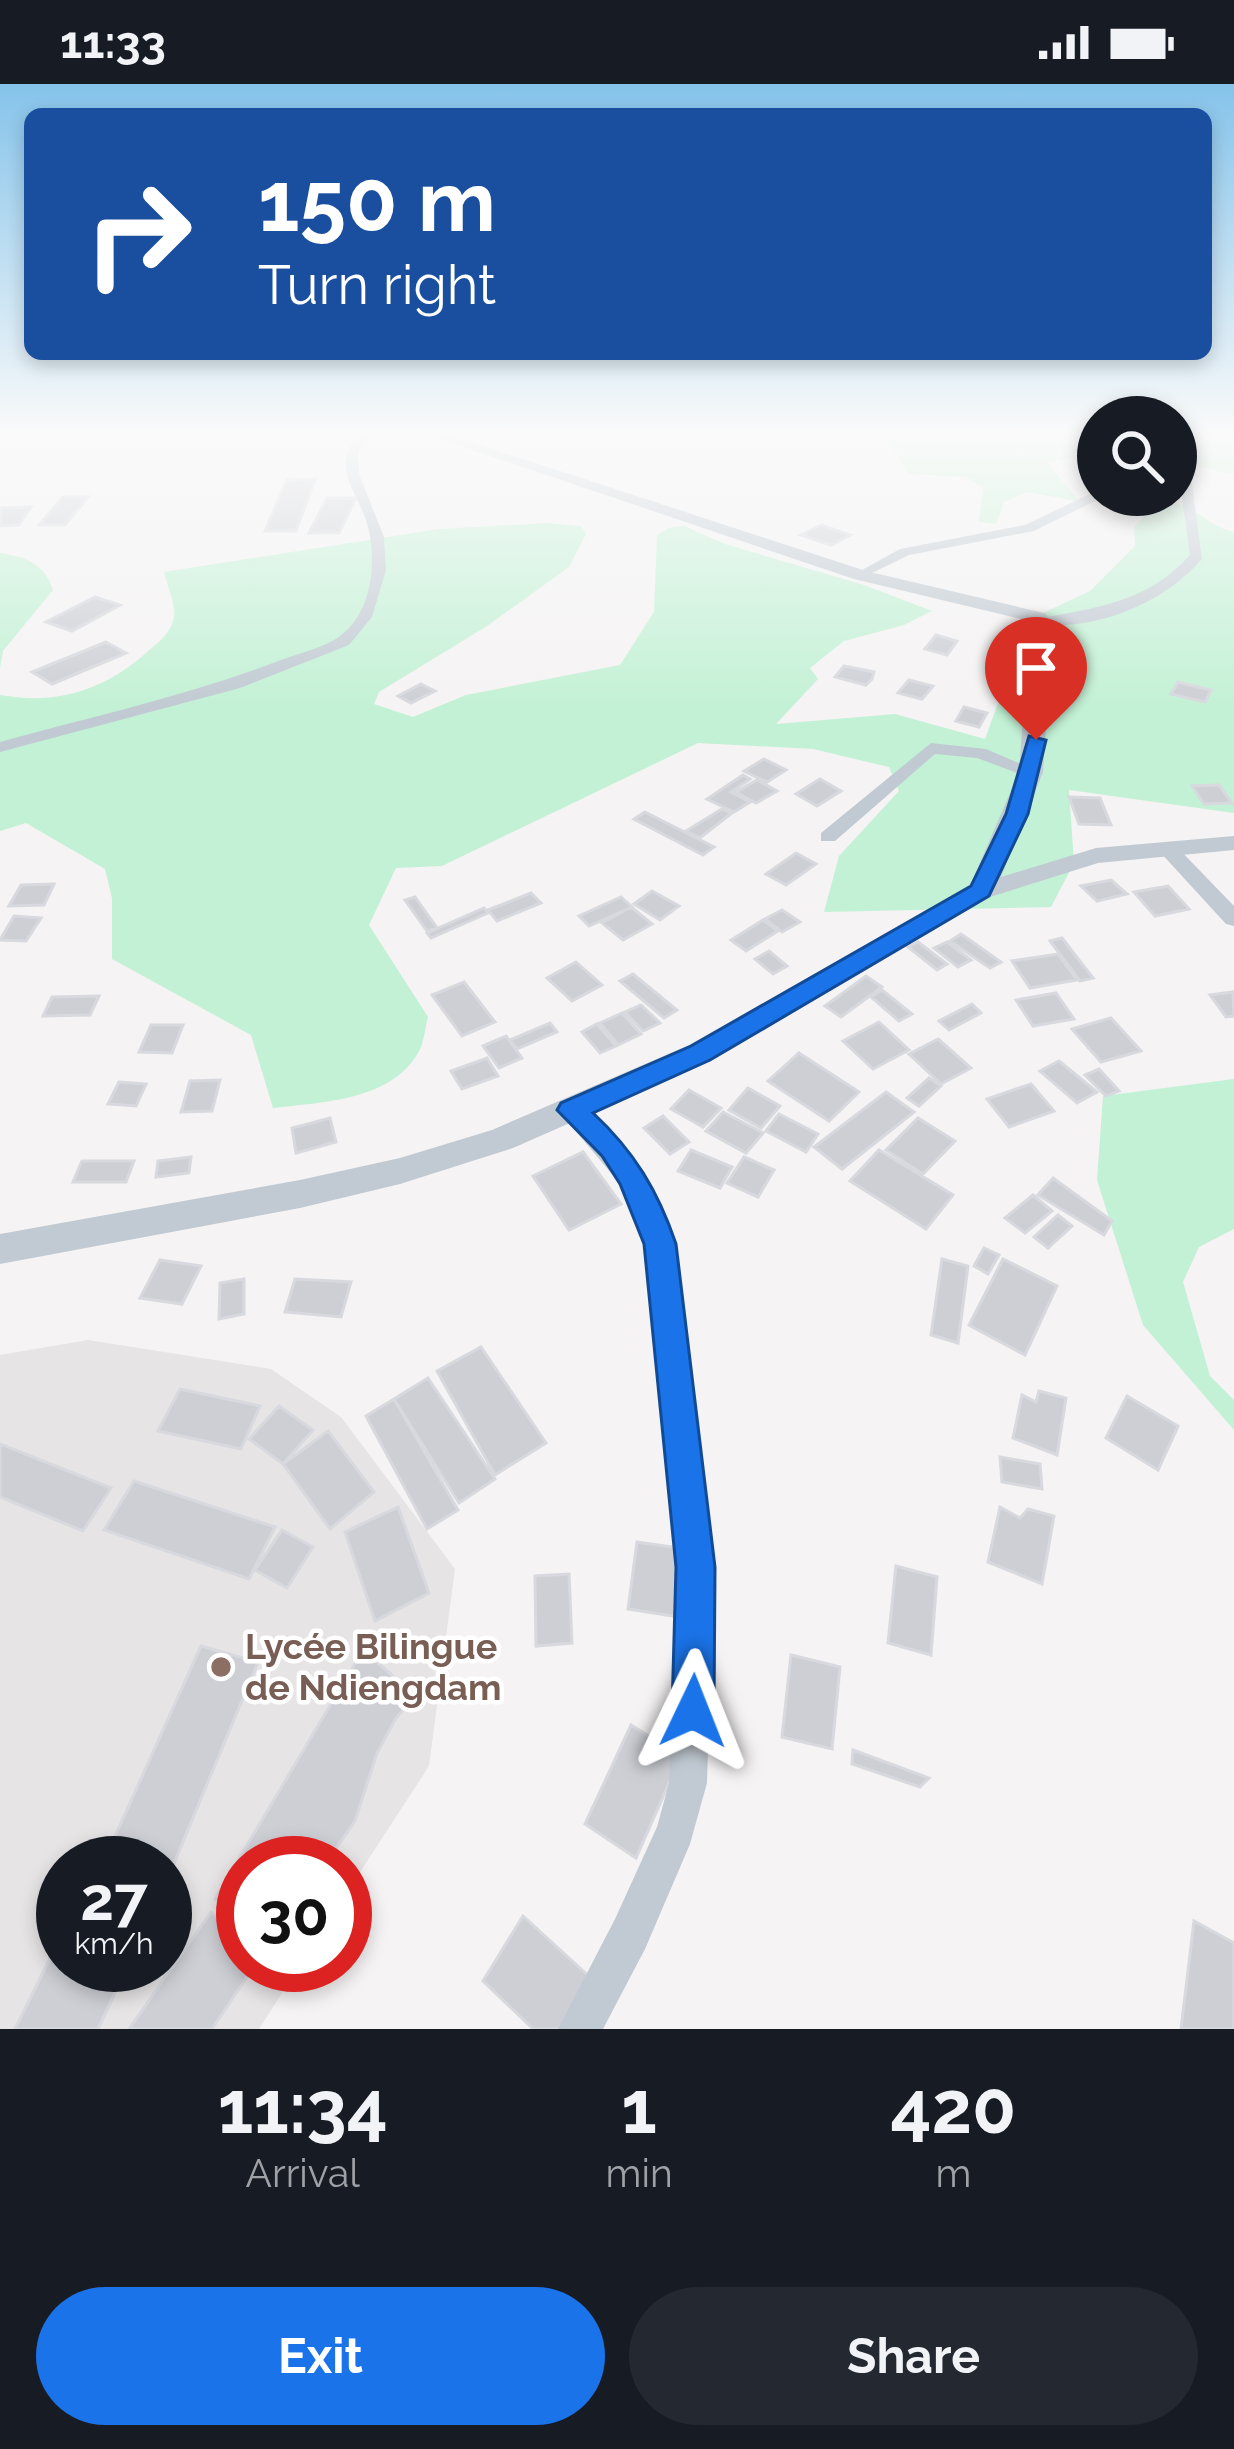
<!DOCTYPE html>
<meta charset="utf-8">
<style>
body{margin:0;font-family:Raleway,sans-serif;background:#242831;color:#f1f3f6;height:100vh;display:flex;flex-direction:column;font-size:45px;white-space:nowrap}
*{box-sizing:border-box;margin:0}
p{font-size:39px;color:#9ea1a6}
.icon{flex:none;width:66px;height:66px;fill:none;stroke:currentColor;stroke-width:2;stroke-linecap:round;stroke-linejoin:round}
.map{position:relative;height:1945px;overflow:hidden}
.drawer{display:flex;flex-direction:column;background:#171b24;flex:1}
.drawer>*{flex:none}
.guide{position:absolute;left:24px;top:24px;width:1188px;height:252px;border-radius:18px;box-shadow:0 6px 18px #0003;background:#1a4fa0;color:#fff;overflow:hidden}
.tools{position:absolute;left:1077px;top:312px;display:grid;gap:24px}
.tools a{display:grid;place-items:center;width:120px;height:120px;border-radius:50%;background:#171b24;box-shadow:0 6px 18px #0003;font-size:60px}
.speed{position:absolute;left:36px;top:1752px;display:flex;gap:24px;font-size:60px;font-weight:700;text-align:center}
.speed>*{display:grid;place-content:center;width:156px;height:156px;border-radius:50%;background:#171b24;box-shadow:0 6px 18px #0003;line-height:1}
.speed small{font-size:30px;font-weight:400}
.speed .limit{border:18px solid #d22;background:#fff;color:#111}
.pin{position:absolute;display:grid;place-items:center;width:102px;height:102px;color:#fff;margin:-123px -51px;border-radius:50% 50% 50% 0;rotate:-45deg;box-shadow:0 0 12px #0007}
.pin .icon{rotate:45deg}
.me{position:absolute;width:132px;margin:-66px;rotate:2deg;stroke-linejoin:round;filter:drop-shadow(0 0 9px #0008)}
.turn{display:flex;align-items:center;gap:42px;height:252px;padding:0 36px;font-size:54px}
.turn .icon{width:156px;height:156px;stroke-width:2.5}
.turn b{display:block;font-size:84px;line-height:102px}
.eta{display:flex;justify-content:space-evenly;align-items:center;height:204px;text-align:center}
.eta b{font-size:72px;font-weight:700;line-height:84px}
.cta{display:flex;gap:24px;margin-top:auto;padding:24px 36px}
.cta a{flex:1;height:138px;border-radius:72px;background:#1a73e8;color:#fff;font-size:48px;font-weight:700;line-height:138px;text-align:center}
.cta a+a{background:#242831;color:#f1f3f6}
.status{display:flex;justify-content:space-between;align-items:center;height:84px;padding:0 60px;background:#171b24;direction:ltr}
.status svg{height:33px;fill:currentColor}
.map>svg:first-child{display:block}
</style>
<div class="status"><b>11:33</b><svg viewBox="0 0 49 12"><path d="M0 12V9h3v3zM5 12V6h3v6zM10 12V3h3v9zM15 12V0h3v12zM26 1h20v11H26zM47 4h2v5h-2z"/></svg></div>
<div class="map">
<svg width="1234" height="1945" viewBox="0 0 1234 1945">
<rect width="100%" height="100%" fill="#f5f3f3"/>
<path fill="#e6e4e5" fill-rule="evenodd" d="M88,1256L271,1285L341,1333L455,1485L429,1682L345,1811V1779H243V1881H300L259,1945H0V1271ZM63,1779H165V1881H63Z"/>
<path fill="#c3f1d5" d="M883,352H1098V367L1047,379L1080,418L1027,408L1004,418L996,440L979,438L983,404L966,393L909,390Z
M1176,352H1234V391L1176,377Z
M1172,418C1196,423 1210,443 1234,448V729L1069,706L1074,779L1051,823L824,828L839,772L899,707L889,683L813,665L698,659L442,782L396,784L369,841L428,933C425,943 424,960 418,969C390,1017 322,1018 273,1024L251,951L112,875V814L105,785L26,739L0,747V611C56,621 103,607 146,569C157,559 171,550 174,533C176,520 167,501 164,488L438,445L547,439L581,442L586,450L569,483L487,542L379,608L374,620L413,633L466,611L620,581L654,528L657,451L668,444L684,442L725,460L864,501L932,527L904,541L844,557L810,584L818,595L776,640L895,630L985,655L1028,536L1090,507L1135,462L1134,443L1156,419Z
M0,469C26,473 45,480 53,506L3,567L0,584Z
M1234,995V1145L1199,1163L1183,1198L1210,1292L1234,1316V1346L1143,1241L1097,1096L1103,1012Z"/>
<path fill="#cdcfd5" stroke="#d7d9de" stroke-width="3" d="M315,395L296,447H265L287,396Z
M63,413H88L65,441H39Z
M327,414H356L339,449H309Z
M31,423L19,441L0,442L2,424Z
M821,441L850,451L831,461L801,451Z
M95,513L120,521L72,547L46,538Z
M936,551L957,557L947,571L925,565Z
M106,558L126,569L52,600L32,588Z
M844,582L874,588L872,595L866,601L835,593Z
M909,596L933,602L922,615L898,609Z
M1178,598L1211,606L1205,618L1171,610Z
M421,600L435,607L411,619L398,612Z
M964,623L987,629L979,643L956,637Z
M764,675L786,686L767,698L744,687Z
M743,691L750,695L731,708L750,718L734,728L707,715Z
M820,695L841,707L817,722L796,710Z
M757,696L777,707L756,719L736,708Z
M1219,701L1232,719L1204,720L1192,702Z
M1069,713L1100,714L1111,741L1079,740Z
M722,725L732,729L700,754L686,747Z
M645,728L714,763L703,771L634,735Z
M796,769L816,780L786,801L766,790Z
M1111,796L1127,810L1097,817L1081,802Z
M54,800L44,821L9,822L21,801Z
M1168,802L1189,825L1155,832L1134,808Z
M652,807L679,822L660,836L634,820Z
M531,809L541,819L497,837L488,826Z
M415,813L437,844L427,847L405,816Z
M621,813L632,823L589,842L579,832Z
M631,823L652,840L623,856L602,839Z
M484,824L488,829L431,854L427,849Z
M782,826L800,838L782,848L765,835Z
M14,832L41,834L26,857L0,856Z
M763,836L778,847L746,867L731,856Z
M961,850L1001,878L990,884L950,857Z
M1062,854L1093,894L1080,897L1050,857Z
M918,858L947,880L937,886L908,863Z
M947,858L971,876L958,883L934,864Z
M769,867L787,882L773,890L755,875Z
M1058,870L1077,896L1030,904L1012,877Z
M576,878L602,901L572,917L547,894Z
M633,890L677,926L664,934L620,897Z
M866,892L882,903L841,933L825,922Z
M464,898L495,938L462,952L432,911Z
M882,906L912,930L899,937L871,913Z
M1233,908L1234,932L1226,933L1210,911Z
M1056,909L1074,935L1033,942L1016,916Z
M99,912L90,931L43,932L52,913Z
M972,920L981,929L949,946L939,937Z
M641,921L660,939L643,947L625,928Z
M622,929L641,950L618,961L600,939Z
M1111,934L1141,967L1101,978L1072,945Z
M879,938L909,966L873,985L843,957Z
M550,939L557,948L517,965L510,956Z
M597,940L616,962L600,969L582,948Z
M151,941H183L172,969L139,968Z
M506,952L522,974L499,984L483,962Z
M938,955L971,984L941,1000L909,970Z
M799,969L859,1008L829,1037L768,997Z
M487,974L498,992L462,1005L451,987Z
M1059,977L1097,1008L1077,1019L1040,987Z
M1099,985L1119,1007L1106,1012L1085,991Z
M929,994L941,1002L919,1022L907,1014Z
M220,996L212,1027L181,1028L190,997Z
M119,998L146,1000L136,1022L108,1020Z
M1031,1000L1054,1027L1009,1043L987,1015Z
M748,1004L780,1022L761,1044L729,1026Z
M689,1006L721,1024L703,1043L671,1025Z
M886,1008L914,1028L842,1085L814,1063Z
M723,1028L763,1049L746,1069L706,1047Z
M779,1030L818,1050L806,1068L766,1047Z
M663,1032L689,1058L670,1070L644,1044Z
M330,1034L336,1058L296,1069L292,1044Z
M918,1034L955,1057L923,1090L886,1066Z
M691,1066L732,1083L720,1104L678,1087Z
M879,1066L953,1111L926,1145L850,1097Z
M583,1068L621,1120L569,1146L533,1092Z
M191,1073L189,1089L156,1093L158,1077Z
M744,1073L774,1086L758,1113L727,1099Z
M82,1077H134L126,1098H73Z
M1053,1094L1112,1137L1104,1151L1038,1111Z
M1033,1111L1052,1127L1025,1149L1005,1134Z
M1058,1131L1072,1142L1048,1164L1034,1153Z
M984,1164L999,1171L988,1190L974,1182Z
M942,1175L968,1182L958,1259L931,1251Z
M1003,1175L1057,1202L1025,1271L969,1241Z
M160,1176L201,1182L182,1220L140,1214Z
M244,1195V1230L219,1235L220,1199Z
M295,1195L351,1198L341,1233L285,1228Z
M481,1263L546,1359L495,1391L437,1287Z
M428,1294L495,1395L459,1419L394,1315Z
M180,1305L260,1322L241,1365L158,1347Z
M1039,1307L1066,1314L1057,1371L1013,1354L1022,1311L1036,1318Z
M1127,1312L1178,1342L1158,1386L1106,1354Z
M394,1315L458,1426L427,1445L366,1332Z
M279,1322L313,1346L283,1380L249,1355Z
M328,1347L374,1408L330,1445L283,1380Z
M0,1360L111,1404L83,1447L0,1413Z
M1000,1373L1040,1380L1042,1405L1002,1398Z
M134,1397L275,1443L249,1495L104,1446Z
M398,1423L429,1509L375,1537L345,1448Z
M1000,1423L1020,1434L1028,1425L1054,1432L1042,1500L988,1478Z
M282,1446L313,1463L287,1504L255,1486Z
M637,1458L686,1465L679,1533L628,1525Z
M896,1482L937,1493L931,1571L888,1559Z
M569,1490L572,1559L536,1562L535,1492Z
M201,1562L258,1578L170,1789L165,1788V1779H137L107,1770Z
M363,1566L416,1612L396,1634L377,1669L355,1737L326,1779H243V1836L215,1815Z
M791,1571L840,1583L832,1665L782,1653Z
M631,1641L681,1672L636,1774L585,1740Z
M853,1666L929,1694L920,1703L852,1680Z
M211,1828L243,1857V1881H255L212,1945H129Z
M523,1832L592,1895L564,1945H533L483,1897Z
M1194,1837L1234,1859V1945H1181Z
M63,1848V1881H128L98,1945H15Z"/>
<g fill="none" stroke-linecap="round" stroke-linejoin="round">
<path fill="#c1cad2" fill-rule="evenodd" d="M359,352H372L358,367L359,390L384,453L386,486L372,533L349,561L240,604L0,668V658C94,632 190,611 281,576C299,569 324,564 340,552C372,529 377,478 368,443C360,411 328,380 359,352Z
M1185,352H1197L1189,378L1202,475C1163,520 1097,546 1038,541V535C1097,523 1147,519 1190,471L1177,378Z
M1098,406L1103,413L1034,447L909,471L860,495L853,491L900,465L1025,441Z
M931,659L986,665L1040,688L1031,694L977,674L935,670L835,757H821V749Z
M1167,758L1174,760L1234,822V842L1226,840L1160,768V760Z
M571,1016C614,1030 659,1120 674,1160L713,1483L707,1699L690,1760L645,1865L603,1945H558L615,1835L657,1743L669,1699L679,1483L646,1160L616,1095L558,1026L562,1019Z"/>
<path fill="#c1cad2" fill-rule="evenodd" d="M431,352H453L866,487L1044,529L1053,538L1043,688L1001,793L1096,764L1234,752V766L1098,779L990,813L711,977L513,1064L400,1100L300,1124L0,1180V1150L300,1096L400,1074L492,1046L689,961L970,802L1019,688L1030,537L854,495Z"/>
</g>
<linearGradient id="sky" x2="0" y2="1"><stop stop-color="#85c3ea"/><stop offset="0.56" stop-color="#fafafa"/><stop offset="1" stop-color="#fafafa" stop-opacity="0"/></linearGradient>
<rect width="1234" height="624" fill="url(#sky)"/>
<path fill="#1a73e8" stroke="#114b97" stroke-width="3" d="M1029,652L1046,656L1028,730L989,812L710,976L593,1029C634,1067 658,1107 676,1160L715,1483L714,1627L708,1642L693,1648L678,1642L672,1627L676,1483L644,1160L620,1100L602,1072L557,1026L561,1019L691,962L971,802L1006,730Z"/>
<circle fill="#8d6e63" stroke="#fff" stroke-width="4.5" cx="221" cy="1583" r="12"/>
<g text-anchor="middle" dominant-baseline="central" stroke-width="9" stroke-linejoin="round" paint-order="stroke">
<g font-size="36" font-weight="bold" fill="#785e54" stroke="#fff" text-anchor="start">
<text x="245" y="1562">Lycée Bilingue<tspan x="245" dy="41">de Ndiengdam</tspan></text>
</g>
</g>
</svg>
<div class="tools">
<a><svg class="icon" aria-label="search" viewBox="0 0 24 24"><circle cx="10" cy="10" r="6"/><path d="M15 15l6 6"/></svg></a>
</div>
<div class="speed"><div>27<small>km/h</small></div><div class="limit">30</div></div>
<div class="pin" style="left:1036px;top:656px;background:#d93025"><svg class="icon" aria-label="arrive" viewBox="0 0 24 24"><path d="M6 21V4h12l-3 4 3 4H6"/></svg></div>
<svg class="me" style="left:693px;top:1627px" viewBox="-20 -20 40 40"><path d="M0-17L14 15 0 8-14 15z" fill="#1a73e8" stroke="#fff" stroke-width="4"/></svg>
<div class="guide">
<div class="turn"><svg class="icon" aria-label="right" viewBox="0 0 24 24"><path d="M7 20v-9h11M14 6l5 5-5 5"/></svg><div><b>150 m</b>Turn right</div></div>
</div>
</div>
<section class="drawer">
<div class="eta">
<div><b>11:34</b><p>Arrival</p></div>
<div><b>1</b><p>min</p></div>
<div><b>420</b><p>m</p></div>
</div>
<div class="cta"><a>Exit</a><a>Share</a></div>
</section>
